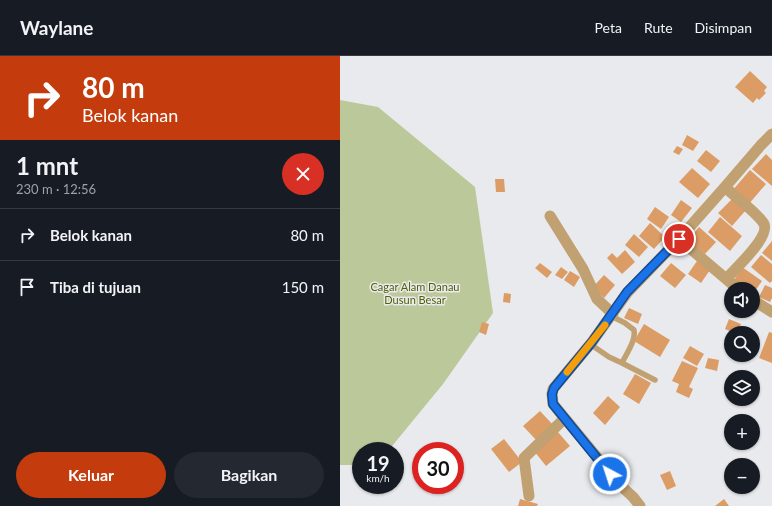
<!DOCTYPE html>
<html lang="id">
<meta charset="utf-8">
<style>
body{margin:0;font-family:Lato,sans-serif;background:#242831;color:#f1f3f6;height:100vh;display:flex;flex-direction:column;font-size:15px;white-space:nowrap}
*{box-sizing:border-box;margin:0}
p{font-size:13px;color:#9ea1a6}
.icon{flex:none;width:22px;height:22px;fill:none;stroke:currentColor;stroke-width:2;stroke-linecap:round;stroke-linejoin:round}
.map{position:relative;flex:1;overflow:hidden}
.sheet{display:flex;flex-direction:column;background:#171b24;width:340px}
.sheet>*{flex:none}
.top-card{background:#c43c0d;color:#fff;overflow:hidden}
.fabs{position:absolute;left:384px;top:226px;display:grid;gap:8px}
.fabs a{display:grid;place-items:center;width:36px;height:36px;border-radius:50%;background:#171b24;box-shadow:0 1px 3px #0004;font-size:20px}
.speed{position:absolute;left:12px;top:386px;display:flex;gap:8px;font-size:20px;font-weight:700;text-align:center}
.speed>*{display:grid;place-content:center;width:52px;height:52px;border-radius:50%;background:#171b24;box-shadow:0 1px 3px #0004;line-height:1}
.speed small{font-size:10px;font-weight:400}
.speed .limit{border:6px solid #d22;background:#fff;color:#111}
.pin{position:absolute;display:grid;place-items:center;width:34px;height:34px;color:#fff;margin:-17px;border:2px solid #fff;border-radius:50%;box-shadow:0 1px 4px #0007}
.me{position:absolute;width:44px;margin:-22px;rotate:320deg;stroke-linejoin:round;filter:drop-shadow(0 0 3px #0008)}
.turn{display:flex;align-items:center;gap:14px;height:84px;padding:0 16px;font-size:18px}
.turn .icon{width:52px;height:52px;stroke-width:2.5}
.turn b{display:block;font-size:28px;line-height:34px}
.round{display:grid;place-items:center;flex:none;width:42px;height:42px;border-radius:21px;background:#242831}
.overview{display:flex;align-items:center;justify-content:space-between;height:68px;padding:0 16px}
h1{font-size:24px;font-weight:700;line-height:30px}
.action{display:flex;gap:8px;margin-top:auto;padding:8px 16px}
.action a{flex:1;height:46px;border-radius:24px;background:#c43c0d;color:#fff;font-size:16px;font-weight:700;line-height:46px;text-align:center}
.action a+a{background:#242831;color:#f1f3f6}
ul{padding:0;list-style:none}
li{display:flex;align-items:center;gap:12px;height:52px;padding:0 16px;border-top:1px solid #363941}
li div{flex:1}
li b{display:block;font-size:15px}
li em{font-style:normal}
header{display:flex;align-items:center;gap:24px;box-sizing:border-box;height:56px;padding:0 20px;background:#171b24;border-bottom:1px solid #363941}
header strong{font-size:19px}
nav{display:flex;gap:22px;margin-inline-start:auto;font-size:14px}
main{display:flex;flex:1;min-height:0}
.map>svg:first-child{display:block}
</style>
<header>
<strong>Waylane</strong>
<nav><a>Peta</a><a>Rute</a><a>Disimpan</a></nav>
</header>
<main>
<section class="sheet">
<div class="top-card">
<div class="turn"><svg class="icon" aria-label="right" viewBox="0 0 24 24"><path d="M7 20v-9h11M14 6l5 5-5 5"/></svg><div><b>80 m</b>Belok kanan</div></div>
</div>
<div class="overview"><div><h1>1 mnt</h1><p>230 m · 12:56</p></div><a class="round" style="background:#d93025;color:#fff"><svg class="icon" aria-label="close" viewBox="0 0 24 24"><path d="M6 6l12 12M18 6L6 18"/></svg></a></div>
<ul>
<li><svg class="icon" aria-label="right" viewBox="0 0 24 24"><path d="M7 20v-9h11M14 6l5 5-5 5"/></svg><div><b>Belok kanan</b></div><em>80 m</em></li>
<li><svg class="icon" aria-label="arrive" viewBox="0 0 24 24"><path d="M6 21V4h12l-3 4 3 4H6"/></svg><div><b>Tiba di tujuan</b></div><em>150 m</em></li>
</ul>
<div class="action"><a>Keluar</a><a>Bagikan</a></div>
</section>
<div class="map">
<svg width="432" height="450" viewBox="0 0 432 450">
<rect width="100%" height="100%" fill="#e9eaed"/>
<path fill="#bbc89a" d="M0,44L38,51L135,131L153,257L103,328L48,395H21V409H0Z"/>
<path fill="#dc9c65" d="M410,15L427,31L424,35L426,37L419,44L417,42L413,47L395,31Z
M347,79L359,86L353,95L342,89Z
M337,90L343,93L339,99L333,96Z
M366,94L380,105L371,116L357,105Z
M426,98L432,104V130L412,113Z
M352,112L370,128L358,142L339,126Z
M410,114L426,128L408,149L392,135Z
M155,123H164L165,136H156Z
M393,142L406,154L392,170L378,157Z
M341,144L352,152L341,166L331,159Z
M315,151L329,161L321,173L307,163Z
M380,161L402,180L390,195L368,176Z
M310,167L325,181L314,193L299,180Z
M359,171L376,186L365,198L348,184Z
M294,178L308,191L299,201L285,189Z
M432,185V205L422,197Z
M285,194L295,206L282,218L267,202L272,197L277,202Z
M421,199L432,208V225L430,227L411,211Z
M357,205L370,214L361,227L348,218Z
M200,207L212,216L207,222L195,212Z
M331,207L346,219L335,232L320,220Z
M221,211L228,216L222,223L215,219Z
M402,211L422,225L413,238V233H404L393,226Z
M230,215L240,221L234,231L224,224Z
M264,219L275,229L264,242L253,231Z
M425,229L432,232V242L430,246L419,241Z
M164,237L171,238L170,247L163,246Z
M289,252L302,258L298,268L284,262Z
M389,263L401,268L397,277H394L385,273Z
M142,266L149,268L146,279L139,276Z
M304,268L330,284L320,301L294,285Z
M429,276L432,277V307L419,302Z
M350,290L364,298L357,310L343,302Z
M368,302L379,304L377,315L365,312Z
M342,305L358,312L349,331L353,333L349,342L336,336L339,328L332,325Z
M295,318L311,327L299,348L283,338Z
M268,340L280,351L265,369L253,357Z
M200,355L214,370L197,385L183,370Z
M217,375L230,390L206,410L194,395Z
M164,383L182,406L169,416L151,393Z
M330,415L336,430L327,434L320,419Z
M180,443L198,448L197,450H178Z
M384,443L389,450H375Z"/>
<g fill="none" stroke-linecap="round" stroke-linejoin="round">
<path stroke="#c1a171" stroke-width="5.5" d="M250,288L269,301L282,307C286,298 296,285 294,274L285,267L271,260
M282,307L315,324"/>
<path stroke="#c1a171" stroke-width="11" d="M385,131C394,140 419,158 424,168C430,181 395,213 386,223
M210,160L243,213L257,243L273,258
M339,183L398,233
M413,244L432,256
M189,440L184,402L224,363
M300,450L293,441L280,429L213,348L212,338L213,333L252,286L287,237L339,183L385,131L421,89L432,78"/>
</g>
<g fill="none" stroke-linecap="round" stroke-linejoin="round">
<g stroke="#114b97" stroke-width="10">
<path id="route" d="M270,418L213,348L212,338L214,332L252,286L287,236L339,183"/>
</g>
<use href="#route" stroke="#1a73e8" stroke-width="7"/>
<path stroke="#f59e0b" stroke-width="7" d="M227,316L265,269"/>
</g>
<g text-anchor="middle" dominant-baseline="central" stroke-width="3" stroke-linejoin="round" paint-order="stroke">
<g font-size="11" fill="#4f6005" stroke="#e9eaed">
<text x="75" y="230">Cagar Alam Danau<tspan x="75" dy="13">Dusun Besar</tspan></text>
</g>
</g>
</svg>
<div class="fabs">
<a><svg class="icon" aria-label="sound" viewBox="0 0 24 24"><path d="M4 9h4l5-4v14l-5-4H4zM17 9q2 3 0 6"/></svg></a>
<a><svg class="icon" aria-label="search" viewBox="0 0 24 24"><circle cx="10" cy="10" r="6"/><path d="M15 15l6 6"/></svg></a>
<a><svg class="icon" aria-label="layers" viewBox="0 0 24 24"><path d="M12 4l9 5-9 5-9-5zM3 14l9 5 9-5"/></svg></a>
<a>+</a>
<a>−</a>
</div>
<div class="speed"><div>19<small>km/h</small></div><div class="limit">30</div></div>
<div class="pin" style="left:339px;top:183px;background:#d93025"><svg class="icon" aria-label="arrive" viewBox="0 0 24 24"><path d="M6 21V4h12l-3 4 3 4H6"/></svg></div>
<svg class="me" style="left:270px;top:418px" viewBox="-20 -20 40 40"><circle r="17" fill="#1a73e8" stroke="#fff" stroke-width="3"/><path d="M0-11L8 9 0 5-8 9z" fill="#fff"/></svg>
</div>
</main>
